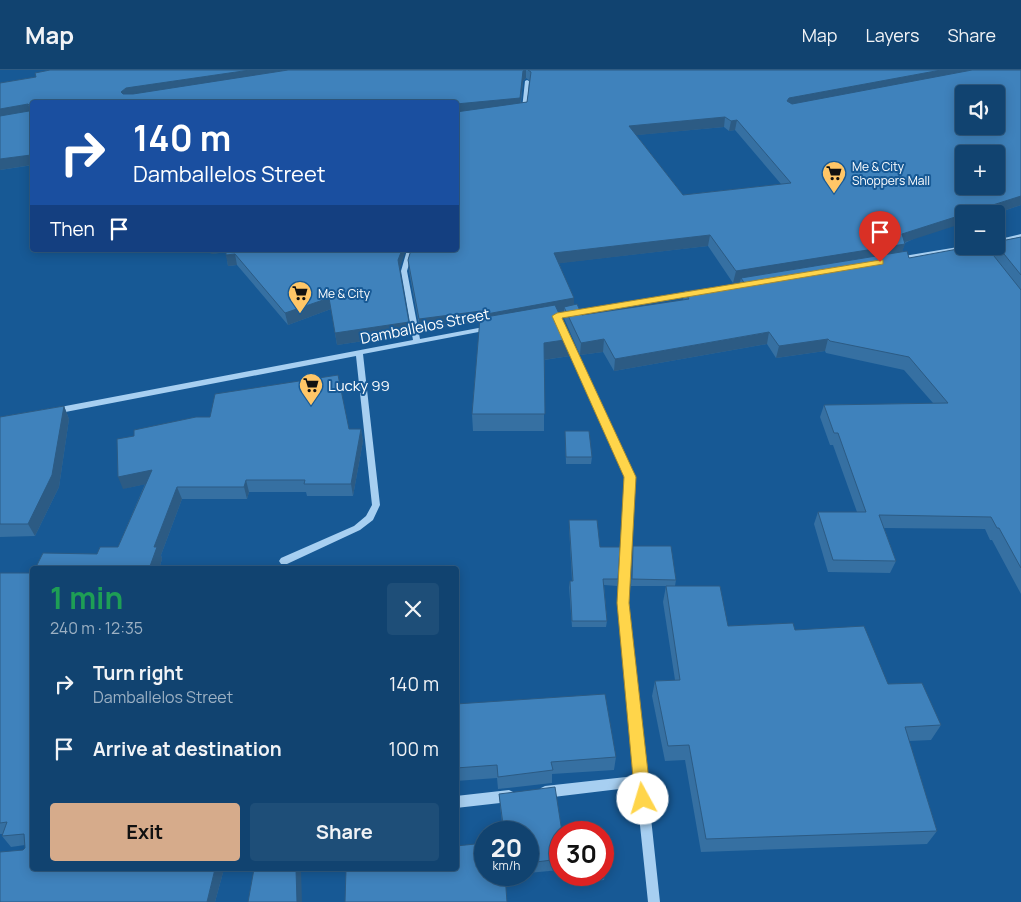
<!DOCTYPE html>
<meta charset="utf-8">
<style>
body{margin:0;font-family:Manrope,sans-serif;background:#1e4e78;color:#f1f3f6;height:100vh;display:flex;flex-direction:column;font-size:19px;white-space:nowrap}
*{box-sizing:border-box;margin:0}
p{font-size:16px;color:#9cb0c3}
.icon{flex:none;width:28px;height:28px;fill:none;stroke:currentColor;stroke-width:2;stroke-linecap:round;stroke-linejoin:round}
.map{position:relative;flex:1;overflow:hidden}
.sheet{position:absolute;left:30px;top:496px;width:429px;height:305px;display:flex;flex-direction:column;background:#114370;border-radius:5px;box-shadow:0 2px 12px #0003,0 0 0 1px #305c83}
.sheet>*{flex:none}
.hud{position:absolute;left:30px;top:30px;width:429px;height:152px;border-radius:5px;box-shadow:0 2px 12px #0003,0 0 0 1px #305c83;background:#1a4fa0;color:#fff;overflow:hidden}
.tools{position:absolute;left:955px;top:15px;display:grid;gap:10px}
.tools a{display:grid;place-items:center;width:50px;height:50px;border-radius:5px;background:#114370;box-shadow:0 2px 12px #0003,0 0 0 1px #305c83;font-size:25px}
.speed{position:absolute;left:474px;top:751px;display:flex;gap:10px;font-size:25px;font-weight:700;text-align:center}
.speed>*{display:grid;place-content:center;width:65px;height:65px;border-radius:50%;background:#114370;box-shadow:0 2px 12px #0003,0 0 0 1px #305c83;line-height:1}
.speed small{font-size:12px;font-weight:400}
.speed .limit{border:8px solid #d22;background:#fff;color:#111}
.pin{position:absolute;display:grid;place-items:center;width:42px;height:42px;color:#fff;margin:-51px -21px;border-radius:50% 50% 50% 0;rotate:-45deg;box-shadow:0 0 5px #0007}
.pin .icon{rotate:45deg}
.me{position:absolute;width:55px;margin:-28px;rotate:354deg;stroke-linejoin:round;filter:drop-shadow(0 0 4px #0008)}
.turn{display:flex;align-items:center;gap:18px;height:105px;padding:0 20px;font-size:22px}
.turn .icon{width:65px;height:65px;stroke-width:2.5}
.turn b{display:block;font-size:35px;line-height:42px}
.then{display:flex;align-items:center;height:48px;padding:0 20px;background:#0003;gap:10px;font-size:19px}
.round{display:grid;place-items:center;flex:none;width:52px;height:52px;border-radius:5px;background:#1e4e78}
.head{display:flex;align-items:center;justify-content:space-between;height:85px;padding:0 20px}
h1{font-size:30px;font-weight:700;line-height:38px;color:#1e9e55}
.button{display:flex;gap:10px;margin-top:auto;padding:10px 20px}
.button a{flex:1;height:58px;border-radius:5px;background:#d6ab8b;color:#111;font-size:20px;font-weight:700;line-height:58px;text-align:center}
.button a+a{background:#1e4e78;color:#f1f3f6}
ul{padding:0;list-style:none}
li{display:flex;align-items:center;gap:15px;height:65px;padding:0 20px}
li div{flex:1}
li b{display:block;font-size:19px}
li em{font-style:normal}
header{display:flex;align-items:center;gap:30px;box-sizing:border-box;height:70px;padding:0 25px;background:#114370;border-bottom:1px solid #305c83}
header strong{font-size:24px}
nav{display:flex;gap:28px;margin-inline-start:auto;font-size:18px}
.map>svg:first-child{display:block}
</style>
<header>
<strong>Map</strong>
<nav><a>Map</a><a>Layers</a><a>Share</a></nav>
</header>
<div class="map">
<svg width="1021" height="832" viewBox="0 0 1021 832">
<rect width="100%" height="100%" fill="#175995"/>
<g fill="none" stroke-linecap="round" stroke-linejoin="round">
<path fill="#a7cff1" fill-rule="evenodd" d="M527,10L529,11L527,40L521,43L518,41L522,39L525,11Z
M1021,164V168L996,174V170Z
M964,176H978L975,178L898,191L895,189L898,187Z
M407,180H413L407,201L420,269L489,256L493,258L489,260L363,284L380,435L373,450L360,460L287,494H281L279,491L281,488L354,456L366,446L372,435L356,286L55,344L51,341L55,338L413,270L401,201Z
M696,221L699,223L698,224L548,249L544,247L548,245Z
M562,262H568L569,264L634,407L628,533L660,832H648L636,717L545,728L541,726L539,722L541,718L545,716L635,706L618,533L626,407L561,264Z
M509,720L513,722L515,726L513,730L509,732L456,738V726Z"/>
</g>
<path fill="#3670a2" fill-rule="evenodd" d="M50,0H1021V135L994,144H964L905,173L902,181L909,188L991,182L993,176H996V172L1021,167V524L992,470H990L985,459L884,458L896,491L890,503L828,502L814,454L818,442H857L833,375H830L820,347L824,335L933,333L904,300L826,283L825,281L776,288L767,274L614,301L603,282L580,285L564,248V241L558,242L570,286L544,290V361H473L472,344L480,252L420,261L409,201L408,190L456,32L0,100V13L36,7ZM526,8L530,11L527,32L521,33L523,11ZM724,57L729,61L735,60L781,114L683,125L636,65ZM708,176L733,213L740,212L739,215L684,221L683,230L582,245L574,235L559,193Z
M210,180L400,200L410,264L337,275L331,239L288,255L237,195L228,196L226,182L211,184Z
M64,336L69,349L59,417L35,466L0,467V347Z
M349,359H361L363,371L353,426H307L306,422H249L247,429H182L161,485L162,489L159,499H35L97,484L118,477L145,414L123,419Z
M565,361L592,387L591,394H566Z
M569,450L600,477L618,509L617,516L604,515L607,551L606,557H572L569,517L570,511H572L569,456Z
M633,476L676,510L675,516H631Z
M0,503L32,799H224L215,832H0L23,780L25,778V775L11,777L2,766L3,764H0Z
M666,516L728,556L795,560L888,614L941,655L931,670L909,671L937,761L927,774L701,782L685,690L665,691L652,626L655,611L675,610L663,532Z
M456,634L616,687L614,700L552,704V713L498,719L497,708L456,711Z
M499,724L560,762V800L528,803V762H503L500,735Z
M569,805H605L604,810L570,814Z"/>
<path fill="#2c5b84" d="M250,0H314L124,32L121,22L126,18Z
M525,0H526V8L523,11L520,37L456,44V34Z
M941,0H988L785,40L787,31L789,28Z
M28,34L32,44L0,50V39Z
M725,47L724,57L628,66L629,56Z
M737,50L735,60L729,61L731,51Z
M31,85L32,95L0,100V89Z
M1021,126V135L994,144H964Z
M964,144V153L899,174H905L901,185L741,208L740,212L733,213L736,201L902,164Z
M710,165L708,176L554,194V183Z
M210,180H229V182L211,184Z
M402,180H406L399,201L398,190Z
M235,184L237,195L228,196L226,185Z
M329,228L331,239L288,255L285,243Z
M574,228V239L564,237V241L481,257V252L420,261L419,249Z
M409,252L410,264L337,275L335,263Z
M769,262L767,274L614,301L615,289Z
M571,269L570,286L543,290L544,273Z
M604,269L603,282L580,285L581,273Z
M828,269L825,281L776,288L779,276Z
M64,336L69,349L59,417L35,466L28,454Z
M361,359L363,371L353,426L351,414Z
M152,400L156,412L123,419L118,407Z
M246,410L249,422L247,429L244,417Z
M177,417L182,429L161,485L162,489L159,499H149L154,477Z
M215,799H224L215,832H207Z
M296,799H301L302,832H297Z"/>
<path fill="#3f82bc" stroke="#2c5b84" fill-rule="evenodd" d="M50,0H250L126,18L121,22L123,24H133L288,0H525L523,1L520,28L456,34V32H32V97H30L31,85L0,89V46L29,41L30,36L28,34L0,39V13L36,7L35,3Z
M528,0H941L789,28L787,31L792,34L972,0H1021V126L902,164L905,174L736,201L710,165L554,183L574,228L481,245V241L419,249L408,190L411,180H456V42L527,32L531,2ZM964,24H996V56H964ZM725,47L731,51L737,50L791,113L683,125L629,56ZM964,84H996V116H964Z
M1021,167V205L996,174V172Z
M974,176H986L1021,220V498L999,458H997L991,447L879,445L896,491L833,490L818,442H866L838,363H834L824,335L948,333L909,287L830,271L828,269L779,276L769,262L615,289L604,269L581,273L564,237L577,234L582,245L689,229L684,221L745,214L741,208L907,181L909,188Z
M226,180H402L398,190L409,252L335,263L329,228L285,243L235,184L226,185Z
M555,235L571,269L544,273L545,344H472L480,248Z
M338,305L349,359H361L351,414H304L305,410H246L244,417H177L154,477H157L149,499H35L43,483L97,484L100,477H118L152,400L118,407L117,369L134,366V360L196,347H210L215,324Z
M64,336L52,405L28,454H0V347Z
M565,361H589L592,387H566Z
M569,450H597L600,477H620L618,509H603L607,551H572L570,511H573Z
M633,476H671L676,510L632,509Z
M0,503H32V799H215L207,832H0V782L23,780L25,778L24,764L2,766L7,752L0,753Z
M666,516H720L728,556L793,553L795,560L864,556L888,614L922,613L941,655L905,657L937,761L706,769L689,675L668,676L655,611L680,610Z
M605,624L616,687L551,692L553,700L498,707L497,695L456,698V634Z
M555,717L562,762H560V789L528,793V762H504L499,724Z
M485,773V805H505L507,832H345L346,799H456V776Z
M602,793L605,805H602Z
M254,799H296L297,832H248Z
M570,805H602L571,809Z"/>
<path fill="#ffd54a" stroke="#a68a30" d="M880,190H883V194L562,248L636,407L629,533L651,729L649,734L643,736L638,734L635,729L617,533L624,407L552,246L557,243Z"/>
<defs>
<g id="supermarket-pin" transform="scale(1.25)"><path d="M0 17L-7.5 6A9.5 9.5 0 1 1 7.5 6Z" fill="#ffc667" stroke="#175995"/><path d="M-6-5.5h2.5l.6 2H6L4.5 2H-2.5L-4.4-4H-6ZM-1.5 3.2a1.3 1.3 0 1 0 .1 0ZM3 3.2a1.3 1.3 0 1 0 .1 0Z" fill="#111"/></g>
</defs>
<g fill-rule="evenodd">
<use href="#supermarket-pin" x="834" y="103"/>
<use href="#supermarket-pin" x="300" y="223"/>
<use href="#supermarket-pin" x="311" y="315"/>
</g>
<g text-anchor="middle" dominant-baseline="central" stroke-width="4" stroke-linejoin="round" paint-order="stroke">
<g font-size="12" fill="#fff" stroke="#175995" text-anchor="start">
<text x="852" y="96">Me &amp; City<tspan x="852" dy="14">Shoppers Mall</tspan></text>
<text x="318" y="223">Me &amp; City</text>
</g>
<g font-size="15" fill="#fff" stroke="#175995">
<text transform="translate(425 256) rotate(-11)">Damballelos Street</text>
</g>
<g font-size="15" fill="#fff" stroke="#175995" text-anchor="start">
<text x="328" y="315">Lucky 99</text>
</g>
</g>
</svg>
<div class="tools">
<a><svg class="icon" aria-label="sound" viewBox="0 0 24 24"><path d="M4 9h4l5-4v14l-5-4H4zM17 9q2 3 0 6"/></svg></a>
<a>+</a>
<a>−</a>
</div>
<div class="speed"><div>20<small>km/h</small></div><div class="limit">30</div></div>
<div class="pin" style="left:880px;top:192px;background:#d93025"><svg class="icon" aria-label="arrive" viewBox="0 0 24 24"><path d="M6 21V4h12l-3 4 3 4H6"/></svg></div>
<svg class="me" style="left:643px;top:729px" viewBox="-20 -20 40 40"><circle r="19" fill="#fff"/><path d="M0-13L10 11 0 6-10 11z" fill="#ffd54a"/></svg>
<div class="hud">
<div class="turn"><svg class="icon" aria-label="right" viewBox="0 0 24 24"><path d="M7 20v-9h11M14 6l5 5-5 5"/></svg><div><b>140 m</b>Damballelos Street</div></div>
<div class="then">Then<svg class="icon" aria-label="arrive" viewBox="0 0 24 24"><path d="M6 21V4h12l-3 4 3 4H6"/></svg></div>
</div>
<section class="sheet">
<div class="head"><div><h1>1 min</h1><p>240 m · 12:35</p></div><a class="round"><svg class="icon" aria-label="close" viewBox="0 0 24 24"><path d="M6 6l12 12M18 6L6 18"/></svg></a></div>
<ul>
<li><svg class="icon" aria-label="right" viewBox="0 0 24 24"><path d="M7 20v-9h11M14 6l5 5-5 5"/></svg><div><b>Turn right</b><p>Damballelos Street</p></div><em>140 m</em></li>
<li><svg class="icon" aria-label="arrive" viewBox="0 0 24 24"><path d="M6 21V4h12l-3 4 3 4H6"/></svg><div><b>Arrive at destination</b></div><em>100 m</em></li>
</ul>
<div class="button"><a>Exit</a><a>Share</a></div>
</section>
</div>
